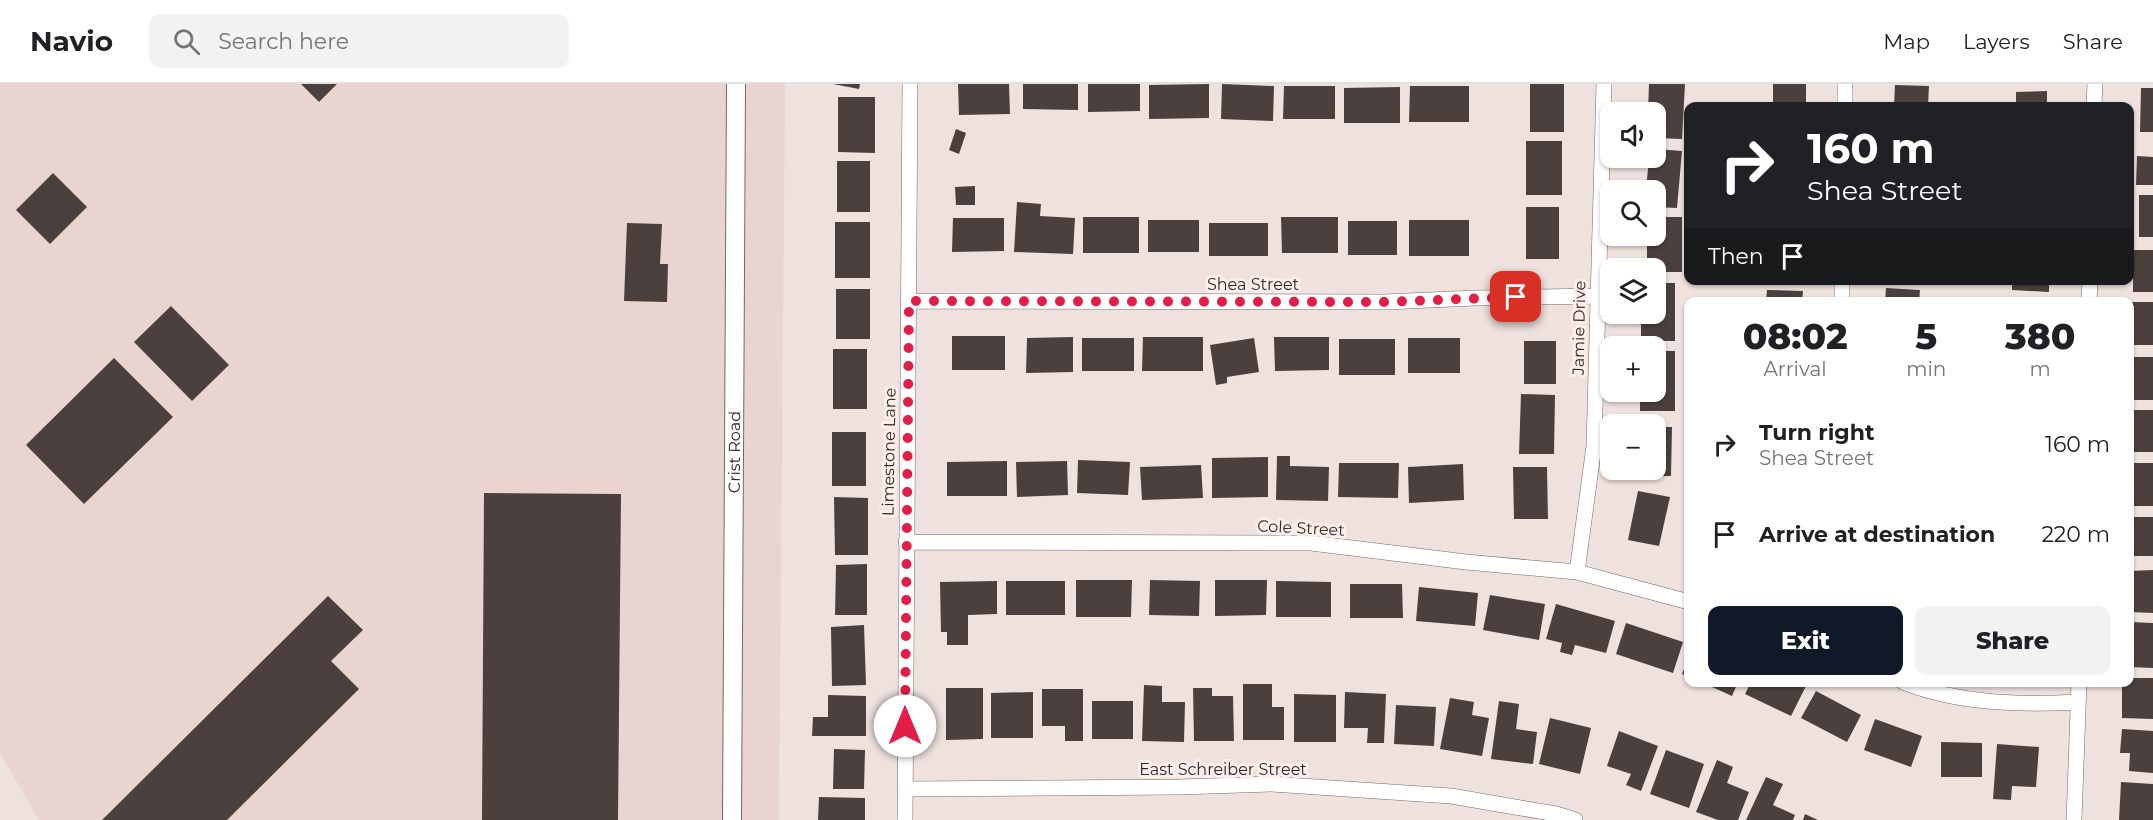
<!DOCTYPE html>
<meta charset="utf-8">
<style>
body{margin:0;font-family:Montserrat,sans-serif;background:#f2f2f2;color:#202124;height:100vh;display:flex;flex-direction:column;font-size:22px;white-space:nowrap}
*{box-sizing:border-box;margin:0}
p{font-size:20px;color:#757577}
.icon{flex:none;width:33px;height:33px;fill:none;stroke:currentColor;stroke-width:2;stroke-linecap:round;stroke-linejoin:round}
.map{position:relative;flex:1;overflow:hidden}
.sheet{position:absolute;left:1684px;top:213px;width:450px;height:390px;display:flex;flex-direction:column;background:#fff;border-radius:12px;box-shadow:0 2px 4px #0004}
.sheet>*{flex:none}
.top-card{position:absolute;left:1684px;top:18px;width:450px;height:183px;border-radius:12px;box-shadow:0 2px 4px #0004;background:#202124;color:#fff;overflow:hidden}
.controls{position:absolute;left:1600px;top:18px;display:grid;gap:12px}
.controls a{display:grid;place-items:center;width:66px;height:66px;border-radius:12px;background:#fff;box-shadow:0 2px 4px #0004;font-size:30px}
.pin{position:absolute;display:grid;place-items:center;width:51px;height:51px;color:#fff;margin:-26px;border-radius:12px;box-shadow:0 3px 9px #0006}
.me{position:absolute;width:66px;margin:-33px;rotate:0deg;stroke-linejoin:round;filter:drop-shadow(0 0 4px #0008)}
.turn{display:flex;align-items:center;gap:21px;height:126px;padding:0 24px;font-size:27px}
.turn .icon{width:78px;height:78px;stroke-width:2.5}
.turn b{display:block;font-size:42px;line-height:51px}
.then{display:flex;align-items:center;height:57px;padding:0 24px;background:#0003;gap:12px;font-size:22px}
.eta{display:flex;justify-content:space-evenly;align-items:center;height:102px;text-align:center}
.eta b{font-size:36px;font-weight:800;line-height:42px}
.action{display:flex;gap:12px;margin-top:auto;padding:12px 24px}
.action a{flex:1;height:69px;border-radius:12px;background:#111827;color:#fff;font-size:24px;font-weight:800;line-height:69px;text-align:center}
.action a+a{background:#f2f2f2;color:#202124}
ul{padding:0;list-style:none}
li{display:flex;align-items:center;gap:18px;height:90px;padding:0 24px}
li div{flex:1}
li b{display:block;font-size:22px}
li em{font-style:normal}
header{display:flex;align-items:center;gap:36px;box-sizing:border-box;height:84px;padding:0 30px;background:#fff;border-bottom:2px solid #e0e0e0}
header strong{font-size:28px}
nav{display:flex;gap:33px;margin-inline-start:auto;font-size:21px}
.search{width:420px;height:54px;background:#f2f2f2;display:flex;align-items:center;gap:15px;box-sizing:border-box;padding:0 21px;border-radius:12px;color:#757577;font-size:22px}
.map>svg:first-child{display:block}
</style>
<header>
<strong>Navio</strong>
<div class="search"><svg class="icon" aria-label="search" viewBox="0 0 24 24"><circle cx="10" cy="10" r="6"/><path d="M15 15l6 6"/></svg>Search here</div>
<nav><a>Map</a><a>Layers</a><a>Share</a></nav>
</header>
<div class="map">
<svg width="2153" height="736" viewBox="0 0 2153 736">
<rect width="100%" height="100%" fill="#eee1de"/>
<path fill="#e9d4cf" d="M0,0H785L779,736H39L0,669Z"/>
<path fill="#4b403e" d="M301,0H337L319,18Z
M833,0H860L859,5Z
M958,0H1009L1010,30L959,31Z
M1023,0H1078V26L1023,25Z
M1088,0H1140V27L1088,28Z
M1209,0V34L1149,35V1Z
M1222,0L1274,2L1273,37L1221,35Z
M1530,0H1564V48H1530Z
M1649,0H1685L1682,55L1656,54V28H1648Z
M1773,0H1806V22H1773Z
M1895,1L1929,2L1928,22H1894Z
M1284,2H1335V35H1283Z
M1410,2H1469V38H1409Z
M1400,3V39H1344V4Z
M2141,4H2153V48H2140Z
M2047,7V22H2016V8Z
M838,13H875V69L838,68Z
M956,45L966,49L959,70L949,66Z
M1526,57H1562V111H1526Z
M1656,65L1682,67L1677,124L1656,123V106H1646L1649,74H1656Z
M2137,72L2153,73V101H2136Z
M837,77H870V128H837Z
M53,89L87,123L50,160L16,126Z
M975,102V121H956L955,103Z
M2139,111H2153V153H2139Z
M1017,118L1041,120L1040,132L1075,134L1073,170L1014,168Z
M1526,123H1559V175H1526Z
M1083,133H1139V169H1083Z
M1281,133H1338V169H1282Z
M1656,133H1682V188H1656V184H1647V152H1656Z
M953,134H1004V167L952,168Z
M1148,136H1199V168H1148Z
M1409,136H1469V172H1409Z
M1348,137H1397V171H1348Z
M835,138H870V194H835Z
M627,139L662,140L660,180H668L667,218L624,217Z
M1209,139H1268V172H1209Z
M2133,166H2153V208H2133Z
M2012,196H2049V208L2012,206Z
M1656,199H1675V257H1641V230H1656Z
M1886,204L1920,206L1919,218H1885Z
M836,205H870V255H836Z
M1767,206L1803,207L1802,218H1766Z
M2131,218H2153V261H2132Z
M171,222L229,281L192,317L134,258Z
M952,252H1005V286H952Z
M1073,253V288L1026,289L1027,254Z
M1143,253H1203V287H1142Z
M1274,253H1329V286L1275,287Z
M1082,254H1134V287H1082Z
M1254,254L1259,288L1227,293V299L1216,301L1210,261Z
M1408,254H1460V289H1408Z
M1339,255H1395V291H1339Z
M1524,257H1556V300H1524Z
M833,265H867V325H833Z
M1656,267H1675V327H1640V308H1656Z
M2133,273H2153V316H2134Z
M114,274L173,333L84,420L26,361Z
M1521,310L1555,311L1554,370H1519Z
M2131,326H2153V368H2131Z
M1656,343H1672L1671,392H1637V386H1656Z
M832,348H866V402H832Z
M1277,372H1290V382L1329,383L1328,417L1276,416Z
M1268,373V413L1212,414V374Z
M1078,376L1130,378L1128,411L1077,409Z
M1007,377V412H947V378Z
M1067,377L1068,411L1017,413L1016,378Z
M1339,379H1399L1398,414L1338,413Z
M2131,379H2153V422H2131Z
M1463,380L1464,416L1409,419L1408,383Z
M1201,381L1203,414L1142,416L1140,383Z
M1513,383H1547L1548,435H1514Z
M1638,407L1670,413L1659,462L1628,456Z
M484,409L621,410L618,736H482Z
M834,413L868,414V471H835Z
M2130,433H2153V472H2130Z
M867,480V531H835L836,481Z
M2153,486V529L2130,528V487Z
M1076,496H1132L1131,533H1076Z
M1150,496L1200,497L1199,532L1149,531Z
M1215,496H1267L1266,531L1215,532Z
M997,497V530L968,531V561H947V548H941L940,498Z
M1006,497H1065V531H1006Z
M1276,497L1331,498V533H1276Z
M1350,500H1402L1403,534H1350Z
M1419,503L1478,509L1475,542L1416,537Z
M1490,511L1545,520L1539,556L1483,546Z
M328,512L363,546L331,577L359,605L227,736H102Z
M1556,520L1615,537L1606,569L1575,561L1572,571L1560,568L1562,559L1546,555Z
M2130,538L2153,539V584L2130,583Z
M1626,539L1683,558L1673,589L1616,570Z
M864,541L866,601L832,602L831,543Z
M1689,573V593L1682,590Z
M2130,594H2153V635L2122,634V598H2130Z
M1701,598H1738L1732,612Z
M1751,598H1799L1806,602L1791,632L1745,610Z
M1243,600H1272V623H1284V656H1243Z
M1144,601L1162,602V618H1185L1184,658L1142,657Z
M946,604H983V655L946,656Z
M1193,604H1212V612H1233L1234,657H1194Z
M1042,605H1083V657H1065V642H1042Z
M1816,607L1861,631L1847,658L1801,634Z
M1033,608V654H991V609Z
M1345,608L1386,610L1384,659H1367L1368,644H1344Z
M1294,610L1336,611V658H1294Z
M828,611L866,612V652H812L813,633H828Z
M1450,614L1474,618L1472,631L1489,634L1482,672L1440,665Z
M1092,617H1133V655H1092Z
M1499,617L1519,620L1516,645L1537,648L1533,680L1491,675Z
M1396,621L1436,623L1434,662L1394,660Z
M1550,634L1591,644L1580,690L1539,680Z
M1875,635L1922,652L1911,683L1864,666Z
M2122,645L2153,647V689L2129,687L2130,669H2120Z
M1619,647L1658,662L1641,707L1626,701L1631,690L1607,682Z
M1941,658L1982,659V693H1941Z
M1997,660L2039,663L2036,703L2012,702L2011,716L1993,715Z
M834,665L865,666L864,705H833Z
M1666,666L1704,680L1689,724L1650,710Z
M1717,676L1733,683L1727,699L1749,708L1738,736H1718L1696,728Z
M1766,693L1783,700L1773,721L1795,731L1793,736H1746Z
M2121,698L2153,700V736H2119Z
M819,713L865,714V736H818Z
M1805,730L1818,736H1803Z"/>
<g fill="none" stroke-linecap="round" stroke-linejoin="round">
<g stroke="#746966" stroke-width="16">
<path id="minor" d="M1845,22V0
M2094,22L2095,0
M909,217L1385,218L1475,214L1597,212
M1842,218V196
M2089,218L2090,196
M906,458L1311,459L1466,478L1577,488L1689,518
M1577,488L1594,362L1604,0
M1903,598C1959,620 2019,621 2078,618
M905,705L1179,703L1272,700L1451,712L1556,730L1575,736
M905,736L910,0
M2074,736L2079,598"/>
</g>
<g stroke="#746966" stroke-width="20">
<g id="tertiary">
<path id="s1" d="M732,736L736,0"/>
</g>
</g>
<use href="#minor" stroke="#fff" stroke-width="15"/>
<use href="#tertiary" stroke="#fff" stroke-width="18"/>
</g>
<g fill="none" stroke-linecap="round" stroke-linejoin="round">
<path stroke="#e11d48" stroke-width="10" stroke-dasharray="0 18" d="M905,642L909,217L1385,218L1516,213"/>
</g>
<g text-anchor="middle" dominant-baseline="central" stroke-width="6" stroke-linejoin="round" paint-order="stroke">
<g font-size="16" fill="#2e2927" stroke="#fceeeb">
<text x="1253" y="200">Shea Street</text>
<text transform="translate(1579 244) rotate(-89)">Jamie Drive</text>
<text stroke="none"><textPath href="#s1" startOffset="368">Crist Road</textPath></text>
<text transform="translate(889 368) rotate(-89)">Limestone Lane</text>
<text transform="translate(1301 444) rotate(3)">Cole Street</text>
<text x="1223" y="685">East Schreiber Street</text>
</g>
</g>
</svg>
<div class="controls">
<a><svg class="icon" aria-label="sound" viewBox="0 0 24 24"><path d="M4 9h4l5-4v14l-5-4H4zM17 9q2 3 0 6"/></svg></a>
<a><svg class="icon" aria-label="search" viewBox="0 0 24 24"><circle cx="10" cy="10" r="6"/><path d="M15 15l6 6"/></svg></a>
<a><svg class="icon" aria-label="layers" viewBox="0 0 24 24"><path d="M12 4l9 5-9 5-9-5zM3 14l9 5 9-5"/></svg></a>
<a>+</a>
<a>−</a>
</div>
<div class="pin" style="left:1516px;top:213px;background:#d93025"><svg class="icon" aria-label="arrive" viewBox="0 0 24 24"><path d="M6 21V4h12l-3 4 3 4H6"/></svg></div>
<svg class="me" style="left:905px;top:642px" viewBox="-20 -20 40 40"><circle r="19" fill="#fff"/><path d="M0-13L10 11 0 6-10 11z" fill="#e11d48"/></svg>
<div class="top-card">
<div class="turn"><svg class="icon" aria-label="right" viewBox="0 0 24 24"><path d="M7 20v-9h11M14 6l5 5-5 5"/></svg><div><b>160 m</b>Shea Street</div></div>
<div class="then">Then<svg class="icon" aria-label="arrive" viewBox="0 0 24 24"><path d="M6 21V4h12l-3 4 3 4H6"/></svg></div>
</div>
<section class="sheet">
<div class="eta">
<div><b>08:02</b><p>Arrival</p></div>
<div><b>5</b><p>min</p></div>
<div><b>380</b><p>m</p></div>
</div>
<ul>
<li><svg class="icon" aria-label="right" viewBox="0 0 24 24"><path d="M7 20v-9h11M14 6l5 5-5 5"/></svg><div><b>Turn right</b><p>Shea Street</p></div><em>160 m</em></li>
<li><svg class="icon" aria-label="arrive" viewBox="0 0 24 24"><path d="M6 21V4h12l-3 4 3 4H6"/></svg><div><b>Arrive at destination</b></div><em>220 m</em></li>
</ul>
<div class="action"><a>Exit</a><a>Share</a></div>
</section>
</div>
